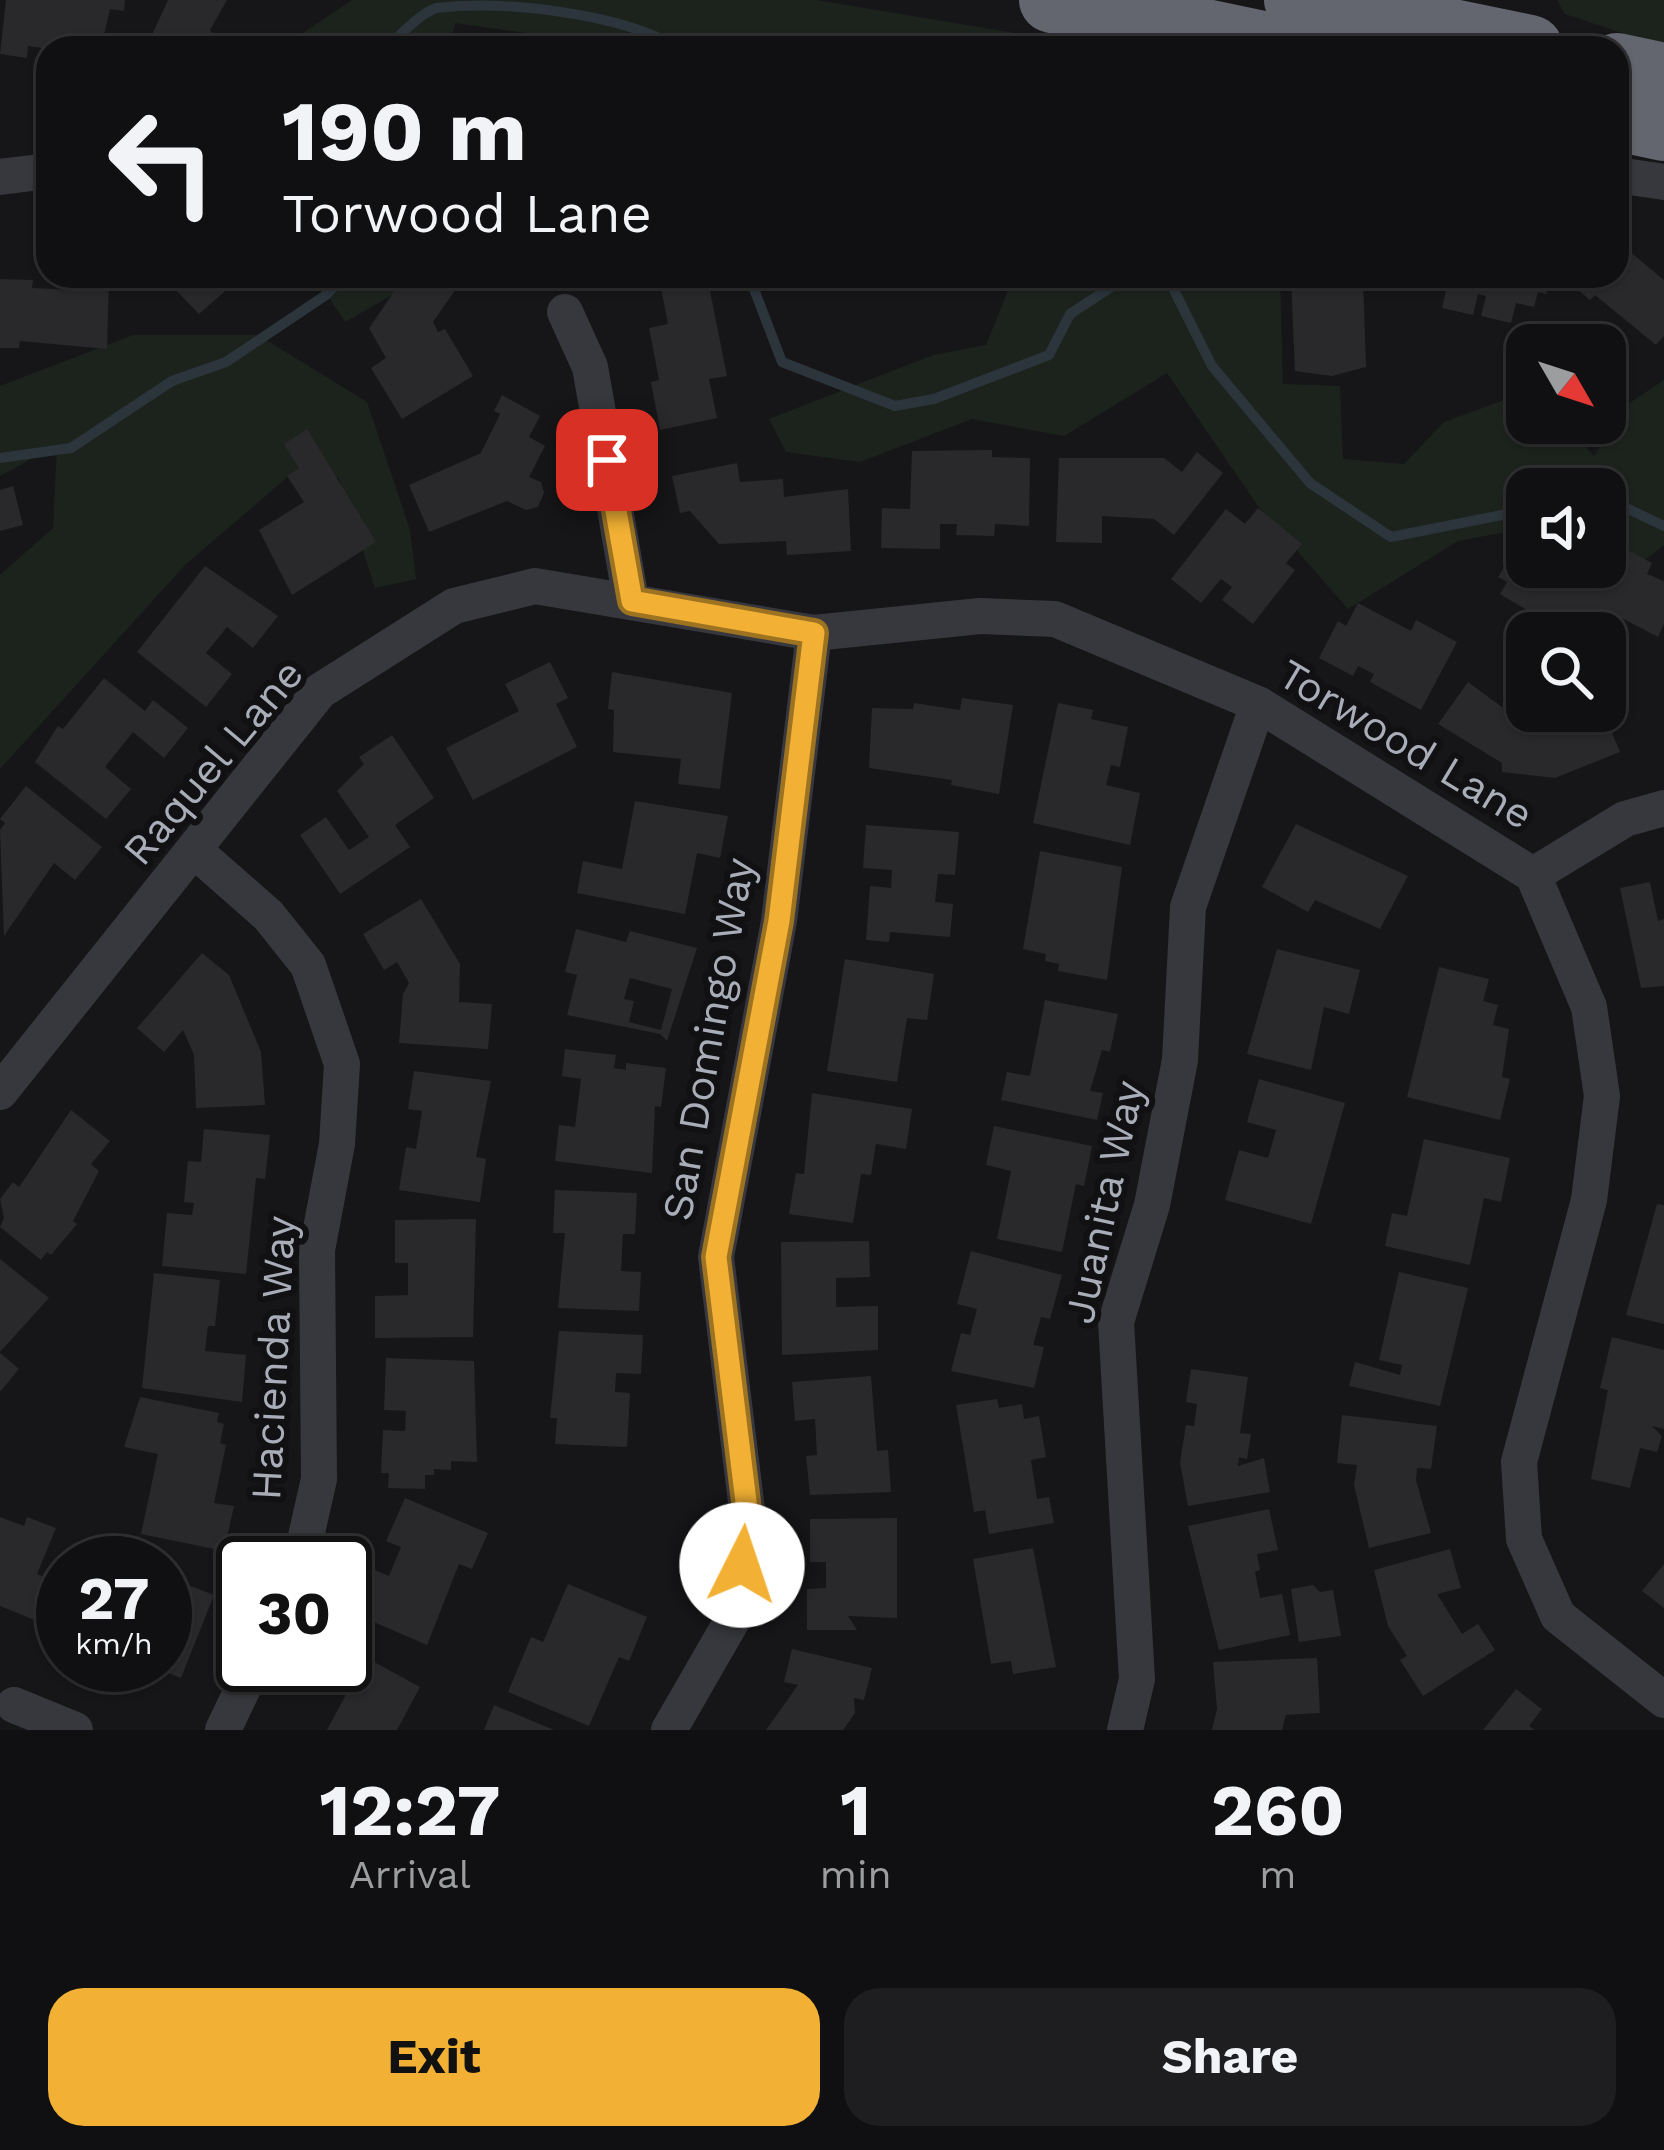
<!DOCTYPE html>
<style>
body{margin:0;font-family:"Work Sans",sans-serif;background:#1e1e20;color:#f1f3f6;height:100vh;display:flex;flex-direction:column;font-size:45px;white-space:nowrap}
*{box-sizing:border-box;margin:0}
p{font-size:39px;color:#9c9d9f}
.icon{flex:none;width:66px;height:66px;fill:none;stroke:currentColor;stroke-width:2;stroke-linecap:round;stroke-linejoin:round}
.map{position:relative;height:1730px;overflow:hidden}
.details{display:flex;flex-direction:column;background:#101012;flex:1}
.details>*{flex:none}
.top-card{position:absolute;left:36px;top:36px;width:1593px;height:252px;border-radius:36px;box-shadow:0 3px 9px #0004,0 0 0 3px #303032;background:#101012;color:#f1f3f6;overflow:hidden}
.needle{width:78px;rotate:129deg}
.tools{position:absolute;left:1506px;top:324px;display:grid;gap:24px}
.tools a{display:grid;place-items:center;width:120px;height:120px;border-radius:24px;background:#101012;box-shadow:0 3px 9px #0004,0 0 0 3px #303032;font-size:60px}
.speed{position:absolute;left:36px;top:1536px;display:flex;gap:24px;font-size:60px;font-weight:700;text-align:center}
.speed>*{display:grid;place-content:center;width:156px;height:156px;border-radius:50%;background:#101012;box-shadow:0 3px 9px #0004,0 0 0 3px #303032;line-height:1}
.speed small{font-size:30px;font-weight:400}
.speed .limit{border:6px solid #111;border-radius:18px;background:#fff;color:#111}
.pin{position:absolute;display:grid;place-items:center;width:102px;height:102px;color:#fff;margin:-51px;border-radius:24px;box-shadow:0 6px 18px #0006}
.me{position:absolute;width:132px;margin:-66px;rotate:4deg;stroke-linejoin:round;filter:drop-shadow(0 0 9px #0008)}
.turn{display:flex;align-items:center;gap:42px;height:252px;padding:0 48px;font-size:54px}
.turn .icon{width:156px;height:156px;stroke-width:2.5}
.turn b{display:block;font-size:84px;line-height:102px}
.eta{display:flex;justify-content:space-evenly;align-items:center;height:204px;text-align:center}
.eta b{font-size:72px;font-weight:700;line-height:84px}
.button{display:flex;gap:24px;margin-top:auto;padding:24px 48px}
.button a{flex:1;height:138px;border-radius:36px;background:#f2b134;color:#111;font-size:48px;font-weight:700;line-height:138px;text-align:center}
.button a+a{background:#1e1e20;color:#f1f3f6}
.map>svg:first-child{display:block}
</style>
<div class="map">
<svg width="1664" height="1730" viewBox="0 0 1664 1730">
<rect width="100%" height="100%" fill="#161618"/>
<path fill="#1c231d" d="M352,0H817L1051,39L1163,48H630L455,23L449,48H302L297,37Z
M1557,0H1664V47L1565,14Z
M315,276H409L408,286L345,322Z
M1014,276H1280L1283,384L1340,386L1343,459L1404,464L1444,422L1527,392V423H1565L1594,456L1622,408L1664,380V545L1605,591V489H1527V528L1458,541L1348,609L1258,506L1167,373L1064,436L972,419L860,462L786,452L769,419L933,355L986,345Z
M133,335H258L367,402L410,530L416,579L375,588L339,478L303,464L185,565L0,769V575L53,528L57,445L0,476V386Z"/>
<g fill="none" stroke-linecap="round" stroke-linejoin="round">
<path stroke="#2c353c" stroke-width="10" d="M386,48C400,36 419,14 436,8C503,0 620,13 679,48
M749,276L782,362L895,406L934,399L1049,355L1070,314L1128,276
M1167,276L1212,366L1310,483L1391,537L1527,510
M0,458L71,448L172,381L226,362L326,295L344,276
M1605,505H1620L1664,526"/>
</g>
<path fill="#29292c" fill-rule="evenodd" d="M6,0H125L124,11L110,9L101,48H48V58L42,48L28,46L27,58L0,54Z
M168,0H227L210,30L222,48H146Z
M1617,241L1664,280V336L1656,345L1595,295L1590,300L1570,283L1576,276H1617Z
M76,276H109L107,349L20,341L19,348H0V279L33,280L32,288L76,290Z
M174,276H223L232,285L199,314L168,282Z
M405,276H444L458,286L433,322L438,332L445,329L473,376L402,419L371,368L386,358L369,328Z
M707,276L727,376L709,379L717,418L660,430L651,382L659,380L649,328L668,324L659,278Z
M1358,276H1363L1366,367L1332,376L1295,371L1291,277Z
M1449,276H1553L1546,294L1538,292L1534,307L1516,303L1511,323L1481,316L1486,296L1478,294L1473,315L1442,308Z
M502,395L540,416L529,437L545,446L529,477L541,482L544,493L538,507L526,510L507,501L429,532L409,485L481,453L500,414L494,411Z
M307,429L376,542L292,595L259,530L304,502L287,476L299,468L284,444Z
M992,450V457L1030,458L1029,526L995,524L994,536L956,535L957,524H940V549L881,548L882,508L910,509L912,451Z
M1197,452L1223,473L1174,535L1154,519L1102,516V543L1056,542L1059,458H1164L1182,472Z
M737,463L740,482L783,479L784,497L848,489L851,551L787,555L786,541L719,544L690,511L680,513L672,476Z
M13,486L23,525L0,531V490Z
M1258,508L1302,544L1286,563L1295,570L1253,624L1222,600L1232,587L1221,579L1201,603L1171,579L1226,509L1245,524Z
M1522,538L1527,542V567H1605V556L1616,560L1624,548L1652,563L1647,574L1664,581V624L1658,637L1618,616L1555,627L1500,594L1507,582L1498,577Z
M205,566L278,616L253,648L227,627L206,653L232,674L206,707L137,652Z
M1358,603L1411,631L1416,620L1457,642L1421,710L1370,682L1374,674L1358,666L1353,676L1319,658L1338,621L1346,626Z
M550,662L568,698L556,704L577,747L473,800L446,748L519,711L505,684Z
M612,672L732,693L720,789L678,784L681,759L613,752L614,710L608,709Z
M104,678L145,711L153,700L188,728L164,758L133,732L105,767L131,789L106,819L35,762L58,726L63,729Z
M1468,682L1510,713L1560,717L1603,711L1620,752L1555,778L1502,772V763L1438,724Z
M962,698L1013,705L999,794L951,785L952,780L869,768L872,708L913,709L914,703L960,710Z
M1058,703L1093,710L1091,719L1128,727L1120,767L1111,765L1106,785L1140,793L1130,845L1033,823Z
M392,735L434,798L395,825L410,847L340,894L300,835L326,817L349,850L369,837L337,791L364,764L359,757Z
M26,786L102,847L75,880L54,863L4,936L0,830L5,823L0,819Z
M635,801L728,816L720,858L697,853L685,914L577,893L583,861L622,869Z
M1296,824L1408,876L1380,929L1315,900L1308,912L1262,887Z
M866,825L959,832L955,875L938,874L935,902L953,904L950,937L890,932L889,942L866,940L870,886L891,888L892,870L863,868Z
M1040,851L1122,867L1107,980L1058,971L1059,964L1045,961L1046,954L1023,949Z
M1650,882L1658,921L1664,919V986L1641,988L1620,888Z
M421,899L460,964L459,1002L492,1004L488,1049L399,1043L403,994L409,983L397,962L384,970L363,934Z
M576,929L626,942L630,931L697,948L667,1041L660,1034L567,1015L577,975L565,972ZM630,978L672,989L661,1030L629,1022L634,1001L624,999Z
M1277,949L1360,970L1349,1014L1324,1007L1311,1070L1247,1054Z
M202,953L229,975L261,1052L265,1105L196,1108L194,1055L183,1030L164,1052L137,1028Z
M845,959L934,974L927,1020L907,1018L897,1082L827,1071Z
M1439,967L1489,979L1483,1001L1498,1005L1493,1025L1509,1029L1502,1077L1510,1079L1500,1120L1407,1097Z
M1045,1000L1118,1014L1110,1052L1102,1050L1090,1091L1103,1093L1097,1120L1001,1100L1007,1072L1030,1076Z
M565,1049L616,1055L614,1068L626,1070V1063L666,1068L661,1107L655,1106L652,1173L555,1161L559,1125L575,1127L581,1079L562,1076Z
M414,1071L491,1081L476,1157L486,1159L480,1202L399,1190L406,1147L416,1149L422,1111L408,1109Z
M1259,1079L1345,1103L1311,1224L1225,1200L1239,1150L1268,1158L1276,1130L1247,1122Z
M812,1093L912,1109L906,1149L876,1144L871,1175L861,1174L853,1223L789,1214L796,1173L804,1174Z
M71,1110L110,1141L91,1164L99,1171L73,1221L77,1224L51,1255L47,1252L41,1260L0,1227L4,1218L0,1199L13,1182L19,1187Z
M994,1126L1092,1146L1084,1186L1076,1184L1062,1252L997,1239L1011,1171L986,1165Z
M204,1129L270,1135L265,1179L256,1178L246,1274L162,1266L167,1213L192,1215L194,1203L184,1202L188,1161L201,1162Z
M1424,1139L1510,1158L1501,1202L1484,1198L1470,1265L1385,1246L1392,1213L1407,1216Z
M555,1190L637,1193L635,1234H623L621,1271L641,1272L639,1311L558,1308L565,1233H553Z
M1657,1204L1664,1205V1324L1626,1315Z
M476,1219L473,1337L375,1338V1296L408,1295V1263H395V1220Z
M869,1241L870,1277L836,1278V1307L878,1306V1350L782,1355L781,1242Z
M971,1251L1062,1275L1050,1319L1041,1317L1033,1345L1044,1347L1034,1388L951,1371L961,1333L970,1335L977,1309L957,1304Z
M0,1259L49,1298L0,1352Z
M1399,1272L1468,1288L1440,1406L1349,1386L1355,1362L1400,1375L1402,1365L1379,1360Z
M154,1273L220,1280L215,1326H208L205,1351L246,1355L242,1402L142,1388Z
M559,1331L643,1335L641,1374L616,1373L615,1392L630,1393L627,1447L555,1444L557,1418H550Z
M1612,1337L1664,1350V1429L1652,1426L1662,1436L1657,1452L1640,1448L1630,1488L1591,1479L1608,1390L1600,1388Z
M0,1353L19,1369L0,1392Z
M386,1358L474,1361L477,1462L451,1461V1470L434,1469V1475H425V1489L388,1488L389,1473H381L383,1430L405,1431L406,1411L384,1410Z
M1191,1369L1248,1377L1240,1433L1251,1434L1247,1459L1239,1457L1238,1466L1264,1458L1270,1492L1188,1506L1180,1462L1186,1425L1194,1426L1197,1404L1186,1402Z
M871,1376L877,1451L888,1450L891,1492L810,1495L806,1456L817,1455L815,1419L795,1421L792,1382Z
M140,1397L219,1413L217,1422L224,1424L220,1443L226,1445L214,1503L234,1506L224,1551L141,1534L158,1454L124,1447Z
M997,1399L999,1408L1022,1404L1024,1419L1039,1416L1046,1457L1031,1460L1037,1499L1049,1497L1054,1523L989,1534L985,1510L974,1512L956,1405Z
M1342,1415L1437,1426L1431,1469L1417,1468L1416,1480L1431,1533L1369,1548L1354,1485L1357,1465L1337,1463Z
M405,1498L488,1533L472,1569L459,1564L427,1645L353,1613L372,1569L389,1576L401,1547L386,1541Z
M1269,1509L1278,1550L1257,1554L1260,1570L1255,1572L1260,1598L1282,1594L1290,1635L1219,1650L1188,1526Z
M0,1517L24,1526L27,1517L56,1528L37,1574L57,1582L42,1623L0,1606Z
M897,1518V1618L848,1616L857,1630H807V1589L826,1588V1562H810V1519Z
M1033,1548L1056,1667L1013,1674L1011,1661L991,1664L973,1559Z
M1450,1549L1461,1588L1437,1594L1462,1634L1478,1624L1495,1650L1423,1696L1400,1660L1407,1656L1388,1626L1374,1570Z
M1664,1564V1608L1642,1591Z
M165,1576L214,1595L181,1678L149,1665H165Z
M568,1584L647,1617L629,1661L619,1657L589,1726L508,1692L531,1637L543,1642Z
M1313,1585L1320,1592L1333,1590L1341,1636L1299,1642L1291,1589Z
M345,1646L420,1687L397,1730H327L348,1691L324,1678L331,1665H345Z
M792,1649L872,1668L864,1700L854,1698L855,1713L843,1730H766L798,1685L784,1682Z
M1317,1658L1320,1713L1286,1715L1282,1730H1212L1217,1709L1213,1662Z
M1516,1689L1542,1709L1529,1726L1535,1730H1483Z
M494,1705L554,1730H484Z"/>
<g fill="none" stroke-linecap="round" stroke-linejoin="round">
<path stroke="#37383d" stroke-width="36" d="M1617,175L1664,182
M0,177L48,171
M565,312L590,367L631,600
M195,851L268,915L308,965L342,1064L337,1144L317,1250L319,1479L300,1563
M1533,875L1625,819L1664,808
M0,1092L320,691L454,606L535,586L814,633L980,616L1055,619L1258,704L1533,875L1589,1007L1602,1096L1589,1200L1519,1462L1524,1539L1558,1616L1664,1700
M14,1705L75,1730
M223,1730L254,1665
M669,1730L737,1612L748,1518L716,1257L779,921L814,633
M1125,1730L1137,1679L1116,1322L1152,1205L1180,1060L1188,907L1258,704"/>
<path stroke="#63666e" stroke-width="66" d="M1052,0L1282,48
M1297,0L1530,48
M1617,66L1664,76
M1617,118L1664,128"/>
</g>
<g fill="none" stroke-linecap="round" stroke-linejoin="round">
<g stroke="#9d7322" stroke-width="30">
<path id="route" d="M607,460L632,601L814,633L779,921L716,1257L748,1518L742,1565"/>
</g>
<use href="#route" stroke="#f2b134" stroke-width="21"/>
</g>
<g text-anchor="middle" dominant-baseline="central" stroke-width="12" stroke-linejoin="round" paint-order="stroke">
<g font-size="42" fill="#a8adb8" stroke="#111113">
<text transform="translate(1406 744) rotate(31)">Torwood Lane</text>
<text transform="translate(213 762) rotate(-50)">Raquel Lane</text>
<text transform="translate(708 1039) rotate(-80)">San Domingo Way</text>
<text transform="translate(1104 1202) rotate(-78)">Juanita Way</text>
<text transform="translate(273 1358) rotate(-87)">Hacienda Way</text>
</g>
</g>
</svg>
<div class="tools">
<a><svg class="needle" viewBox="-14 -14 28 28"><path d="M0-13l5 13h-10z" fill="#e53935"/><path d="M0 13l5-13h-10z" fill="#9c9d9f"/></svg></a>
<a><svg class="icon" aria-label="sound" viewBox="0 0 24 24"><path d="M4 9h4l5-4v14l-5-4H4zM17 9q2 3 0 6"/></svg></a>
<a><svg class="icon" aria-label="search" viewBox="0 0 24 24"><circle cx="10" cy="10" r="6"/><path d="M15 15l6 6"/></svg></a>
</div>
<div class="speed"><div>27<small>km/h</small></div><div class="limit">30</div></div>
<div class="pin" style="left:607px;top:460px;background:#d93025"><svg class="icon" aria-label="arrive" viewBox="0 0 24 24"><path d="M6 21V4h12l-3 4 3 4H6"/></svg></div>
<svg class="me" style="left:742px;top:1565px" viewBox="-20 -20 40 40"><circle r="19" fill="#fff"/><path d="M0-13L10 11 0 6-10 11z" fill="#f2b134"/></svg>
<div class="top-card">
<div class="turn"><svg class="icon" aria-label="left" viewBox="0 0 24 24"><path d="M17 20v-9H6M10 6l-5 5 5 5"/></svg><div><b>190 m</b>Torwood Lane</div></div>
</div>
</div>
<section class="details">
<div class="eta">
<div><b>12:27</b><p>Arrival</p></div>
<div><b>1</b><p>min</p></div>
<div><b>260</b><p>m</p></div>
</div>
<div class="button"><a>Exit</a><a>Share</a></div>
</section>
